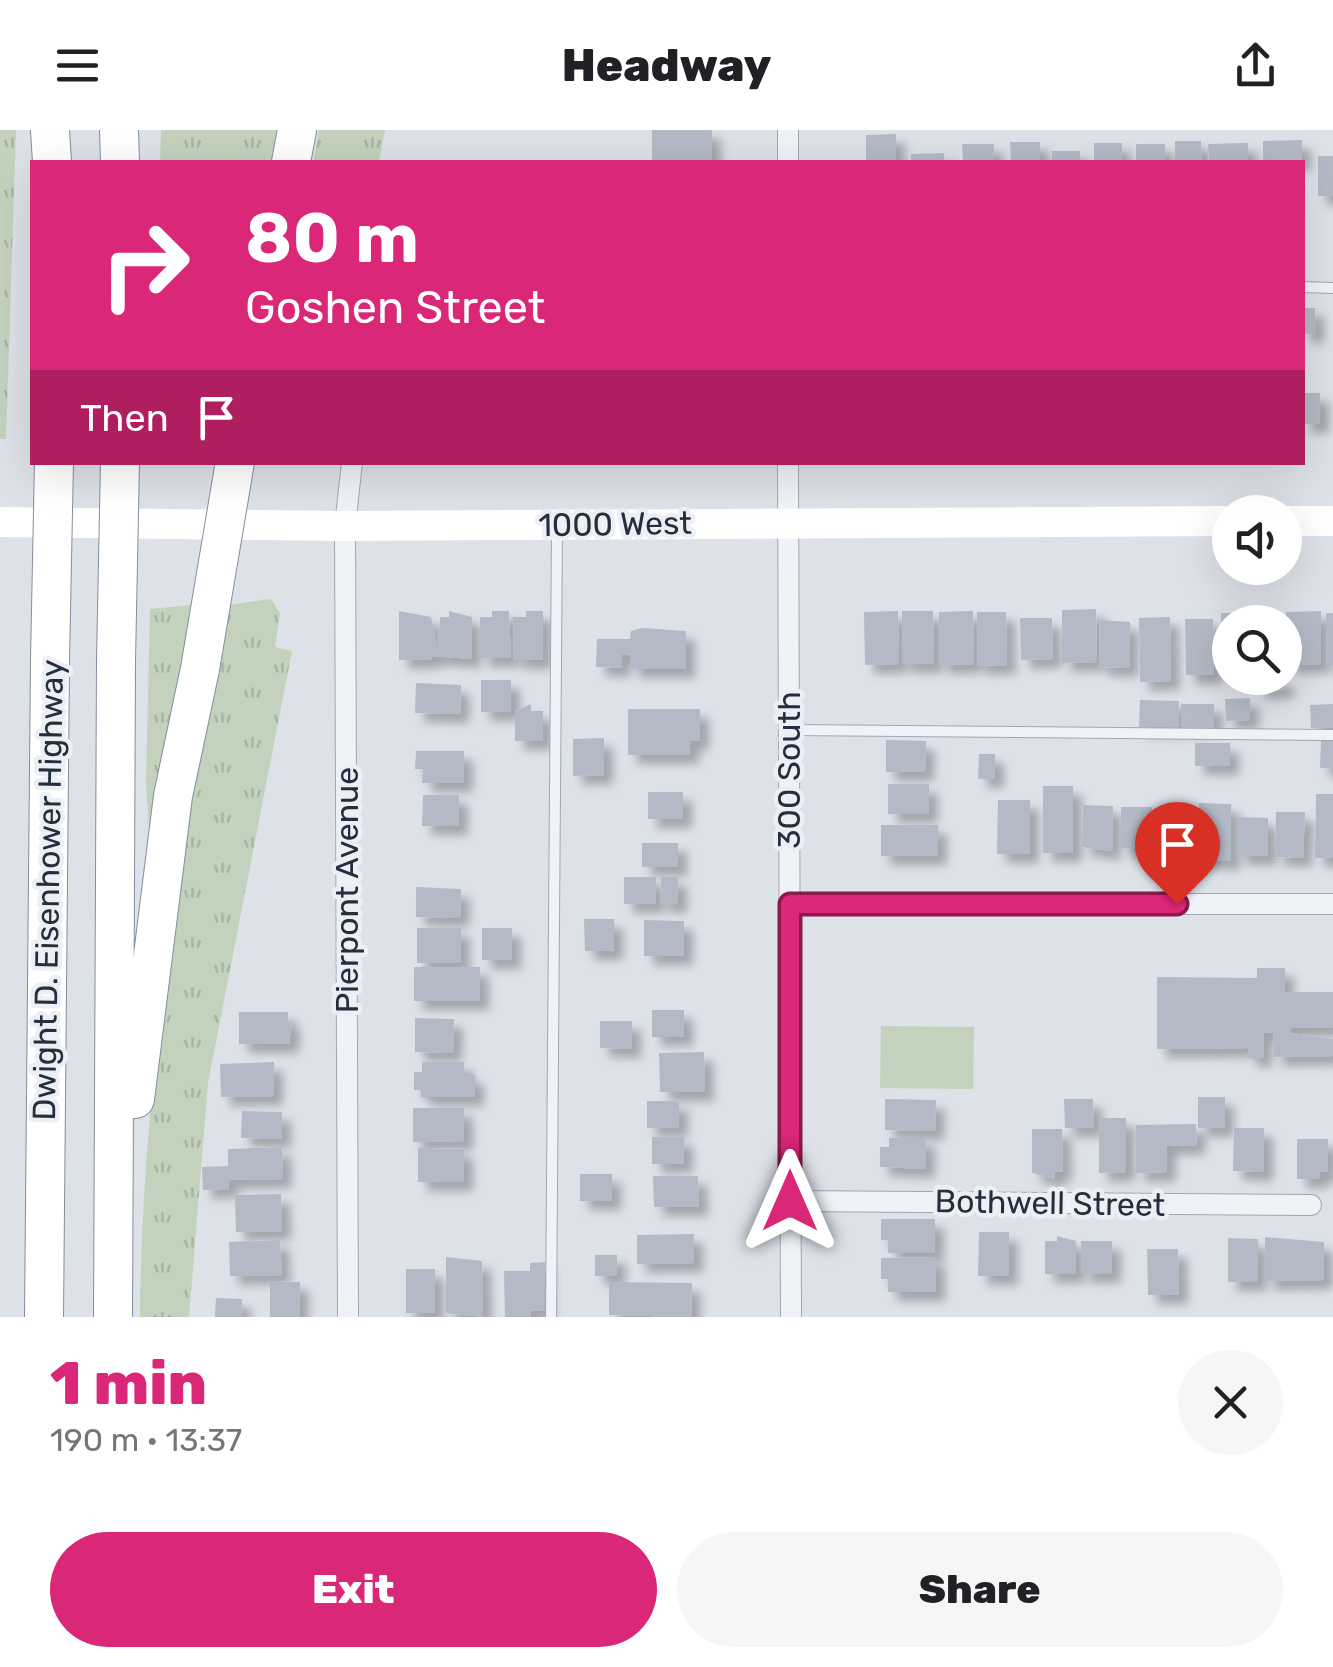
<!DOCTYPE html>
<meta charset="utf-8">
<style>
body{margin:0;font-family:Rubik,sans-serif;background:#f6f6f6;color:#202124;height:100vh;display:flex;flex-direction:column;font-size:38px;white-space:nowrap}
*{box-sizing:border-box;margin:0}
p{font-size:32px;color:#757577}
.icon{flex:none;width:55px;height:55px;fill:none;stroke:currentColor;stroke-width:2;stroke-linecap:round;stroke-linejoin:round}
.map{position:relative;height:1187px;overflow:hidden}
.details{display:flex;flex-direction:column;background:#fff;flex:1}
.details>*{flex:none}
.guide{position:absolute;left:30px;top:30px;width:1275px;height:305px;border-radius:0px;box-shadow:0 10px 40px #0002;background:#db2777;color:#fff;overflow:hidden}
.fabs{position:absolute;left:1212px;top:365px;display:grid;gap:20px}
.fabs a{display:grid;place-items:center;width:90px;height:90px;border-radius:50%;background:#fff;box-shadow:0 10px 40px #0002;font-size:50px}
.pin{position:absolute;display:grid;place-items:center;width:85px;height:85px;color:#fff;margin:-102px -42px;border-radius:50% 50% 50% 0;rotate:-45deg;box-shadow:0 0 10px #0007}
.pin .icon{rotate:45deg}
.me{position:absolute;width:110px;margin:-55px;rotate:0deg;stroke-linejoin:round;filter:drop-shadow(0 0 8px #0008)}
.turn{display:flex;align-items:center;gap:35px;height:210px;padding:0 50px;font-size:45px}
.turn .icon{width:130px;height:130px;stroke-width:2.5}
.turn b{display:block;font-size:70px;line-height:85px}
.then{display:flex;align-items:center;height:95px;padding:0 50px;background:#0003;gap:20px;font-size:38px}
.round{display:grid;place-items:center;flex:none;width:105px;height:105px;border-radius:52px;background:#f6f6f6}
.overview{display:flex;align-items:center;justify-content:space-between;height:170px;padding:0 50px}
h1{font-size:60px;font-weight:800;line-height:75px;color:#db2777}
.button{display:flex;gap:20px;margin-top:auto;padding:20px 50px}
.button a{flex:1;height:115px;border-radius:60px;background:#db2777;color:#fff;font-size:40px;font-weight:800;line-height:115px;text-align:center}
.button a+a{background:#f6f6f6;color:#202124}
header{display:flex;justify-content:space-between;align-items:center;height:130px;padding:0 50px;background:#fff;font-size:45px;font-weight:800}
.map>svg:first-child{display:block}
</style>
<header><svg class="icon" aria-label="menu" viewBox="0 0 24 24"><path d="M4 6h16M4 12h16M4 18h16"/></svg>Headway<svg class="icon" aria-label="share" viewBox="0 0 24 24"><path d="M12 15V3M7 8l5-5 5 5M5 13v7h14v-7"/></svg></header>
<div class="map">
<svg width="1333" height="1187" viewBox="0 0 1333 1187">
<defs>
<pattern id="grass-tufts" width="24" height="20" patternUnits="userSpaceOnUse" patternTransform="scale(2.5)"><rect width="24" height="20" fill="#c2d2bd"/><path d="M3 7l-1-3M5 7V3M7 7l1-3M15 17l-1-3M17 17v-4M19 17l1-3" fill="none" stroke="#a7b5a4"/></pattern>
<filter id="shadow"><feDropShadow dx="9" dy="9" stdDeviation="5" flood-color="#0004"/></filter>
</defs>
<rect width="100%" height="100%" fill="#dde1e8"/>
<path fill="url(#grass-tufts)" d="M0,0H16L6,309H0Z
M161,0H281L275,32H160Z
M319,0H385L379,32H313Z
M271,469L280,483L275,517L292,521L208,953L189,1187H140C142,949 182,708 228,475Z
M193,475L154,699H149L146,652L150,479Z"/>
<path fill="#c2d2bd" d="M881,896L974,897L973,959L880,958Z"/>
<path fill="#b4bac5" filter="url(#shadow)" d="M652,0H712V32H652Z
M896,4V32H866V5Z
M1302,10V32H1263V11Z
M1175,11H1201L1202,32H1175Z
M1010,12H1040V32H1011Z
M1094,13H1122V32H1094Z
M1248,13V32H1209L1208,14Z
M962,14H994V32H963Z
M1136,14H1165V32H1136Z
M1052,21H1080V32H1052Z
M944,23V32H911V24Z
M1318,26H1333V66H1318Z
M1302,178H1315V204H1302Z
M1302,263H1320V294H1302Z
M1096,479L1097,532L1062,533V480Z
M399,481L431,487L438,521L440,487H449V481L472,487V529L432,526V529L399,530Z
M492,481H509L511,528H480V487H492Z
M526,481H543V530H514L513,487H526Z
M898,481L899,534L865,535L864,482Z
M902,481H933L934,534H902Z
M973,481L974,534L939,535V482Z
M1321,481V534L1287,535L1286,482Z
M977,482H1006L1007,535L977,536Z
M1221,483H1250V492H1230V536H1221Z
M1256,483H1284V492H1256Z
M1326,483H1333V536H1326Z
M1170,487L1171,551L1140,552L1139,488Z
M1020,488H1052L1053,529L1021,530Z
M1185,489H1213L1214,545H1186Z
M1100,490L1130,492L1129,538L1099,537Z
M642,498L686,501V539H630V525H622V538L596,537L597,509H630L631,501Z
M1256,548H1284L1285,559L1257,560Z
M481,550H511V582H481Z
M416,553L461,555L460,584L415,583Z
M1250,568V590L1226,591L1225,569Z
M1140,570L1179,571L1178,598L1139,597Z
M531,574V581H543V611H515V581Z
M1181,574H1214V597L1181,598Z
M1333,574V598H1311L1310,575Z
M628,579H700V611H690V625H628Z
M604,608V645L573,646V609Z
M886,610L926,611L925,642H886Z
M1321,610L1333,611V638H1320Z
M1195,613H1230V636H1195Z
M416,621H464V653H422L423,639H415Z
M979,624H995V649H978Z
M888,654H929V684H888Z
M1043,656H1073V723H1043Z
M648,662H683V689H648Z
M1316,664H1333V728H1315Z
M423,665H459V696H422Z
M998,670H1030V724H997Z
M1199,673L1231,674V731L1198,730Z
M1083,675L1113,676L1112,721L1082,717Z
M1121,677H1152V718H1121Z
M1276,682H1305L1303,728L1275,727Z
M1160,684H1192L1191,724L1159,719Z
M1237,687L1268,688V726H1237Z
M881,695H938V726H881Z
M642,713H678V737H642Z
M624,747H656V774H624Z
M661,747H678V774H660Z
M416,757L461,759L460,788L416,787Z
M584,789H614V821H585Z
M644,790L684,791V826H644Z
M417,798H461V833H417Z
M482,798H512V830H482Z
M414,837H480V871H414Z
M1257,838H1285V862H1333V898H1291V903L1333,909V926L1273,927L1274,903H1264L1263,928H1248V918L1157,919V847L1257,848Z
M652,880H684V907H652Z
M239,882H288V893H292L289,914H239Z
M415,888L454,889L453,923L415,922Z
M600,891H632V919L600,918Z
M704,922L705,962H660L659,923Z
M274,932V966L221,967L220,934Z
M422,932H464V945H475V967H421V960H414V942H422Z
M1198,967H1225V998H1198Z
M885,969L936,970L935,1001L885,1000Z
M1064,969H1093L1094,998H1065Z
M647,971H679V998H647Z
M413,978H464V1011L413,1012Z
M242,981L282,982V1009L241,1008Z
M1099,988H1126V1042L1099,1043Z
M1196,994L1197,1015L1167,1016V1042L1136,1043V995Z
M1234,998H1264V1042L1233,1041Z
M1032,999H1062L1063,1042H1055V1049L1032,1043Z
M652,1007H684V1034H652Z
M889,1008H926V1039L880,1037V1017H889Z
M1297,1009H1328V1042H1320V1049H1297Z
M282,1017L283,1049L228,1050L229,1059L203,1060L202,1037L228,1036V1019Z
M418,1018L464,1019V1052H418Z
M580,1044H612V1071H580Z
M653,1046H698L699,1077H654Z
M281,1064L282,1101L236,1102L235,1065Z
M881,1089H935V1123H888V1110H881Z
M979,1102H1009V1146H978Z
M694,1104V1133L637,1134V1105Z
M1057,1106L1076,1111V1144H1045V1111H1057Z
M1265,1107L1324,1112V1150L1265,1151Z
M1228,1108L1258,1109V1152H1228Z
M280,1110L282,1145L230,1146L229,1112Z
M1081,1111H1112V1144H1081Z
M1147,1119H1178L1179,1165H1148Z
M595,1125H617V1146H595Z
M446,1127L482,1131L483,1187L446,1183Z
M936,1127V1162H888V1149H881V1128Z
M545,1132V1181H531V1187H505L504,1141H530V1133Z
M406,1139H435V1183H406Z
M270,1151L300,1152L299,1187H270Z
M609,1152L692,1153L691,1187L609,1185Z
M216,1168L242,1169L241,1187H215Z"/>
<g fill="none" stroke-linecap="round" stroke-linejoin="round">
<g stroke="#a2a8b2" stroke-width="12">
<path id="lane" d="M1302,157L1333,158
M789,600L1333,605
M551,1187L557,398"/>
</g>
<g stroke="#a2a8b2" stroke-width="22">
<path id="street" d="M788,0V32
M788,332L791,1187
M790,774H1333
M790,1071L1311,1075
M348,1187L345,396L352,332"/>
</g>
<g stroke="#838e9f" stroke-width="40">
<path id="highway" d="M50,0L52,32
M119,0L120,32
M291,32L297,0
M135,969L173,666L200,539
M44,1187L50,530
M113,1187L116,531"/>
</g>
<use href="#lane" stroke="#eff2f6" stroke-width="10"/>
<use href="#street" stroke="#eff2f6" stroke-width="20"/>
<path stroke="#fff" stroke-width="30" d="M1285,391H1333
M0,392L345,396L1230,391"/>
<use href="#highway" stroke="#fff" stroke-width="38"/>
<g stroke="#838e9f" stroke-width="40" stroke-linecap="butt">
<path id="highway-bridge" d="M50,530L54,332
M116,531L120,332
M200,539L235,332"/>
</g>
<use href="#highway-bridge" stroke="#fff" stroke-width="38"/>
</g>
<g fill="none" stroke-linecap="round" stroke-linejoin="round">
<g stroke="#8e194d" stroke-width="25">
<path id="route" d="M790,1071V774H1177"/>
</g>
<use href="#route" stroke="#db2777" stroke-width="18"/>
</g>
<g text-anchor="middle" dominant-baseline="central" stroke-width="9" stroke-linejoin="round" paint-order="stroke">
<g font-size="32" fill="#252e3f" stroke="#ecf0f5">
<text transform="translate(615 394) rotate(-1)">1000 West</text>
<text transform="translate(789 640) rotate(-90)">300 South</text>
<text transform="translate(48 760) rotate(-89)">Dwight D. Eisenhower Highway</text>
<text transform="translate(347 760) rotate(-90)">Pierpont Avenue</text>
<text transform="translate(1050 1073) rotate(1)">Bothwell Street</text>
</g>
</g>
</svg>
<div class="fabs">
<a><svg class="icon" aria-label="sound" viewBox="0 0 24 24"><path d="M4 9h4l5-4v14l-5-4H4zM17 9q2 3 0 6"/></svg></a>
<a><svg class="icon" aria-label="search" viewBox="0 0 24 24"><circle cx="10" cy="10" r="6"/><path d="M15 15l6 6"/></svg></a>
</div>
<div class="pin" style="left:1177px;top:774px;background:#d93025"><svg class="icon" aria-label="arrive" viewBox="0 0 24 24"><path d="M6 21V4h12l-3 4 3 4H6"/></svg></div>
<svg class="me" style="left:790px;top:1071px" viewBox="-20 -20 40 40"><path d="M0-17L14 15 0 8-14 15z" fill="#db2777" stroke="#fff" stroke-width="4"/></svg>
<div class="guide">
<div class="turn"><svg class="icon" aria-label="right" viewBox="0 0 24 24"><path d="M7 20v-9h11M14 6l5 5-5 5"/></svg><div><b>80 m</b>Goshen Street</div></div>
<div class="then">Then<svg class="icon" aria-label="arrive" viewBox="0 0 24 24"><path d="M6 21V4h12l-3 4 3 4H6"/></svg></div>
</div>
</div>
<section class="details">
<div class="overview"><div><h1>1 min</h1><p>190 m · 13:37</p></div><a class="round"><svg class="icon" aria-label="close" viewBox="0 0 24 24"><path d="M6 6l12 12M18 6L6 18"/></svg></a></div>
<div class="button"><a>Exit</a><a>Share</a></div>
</section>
